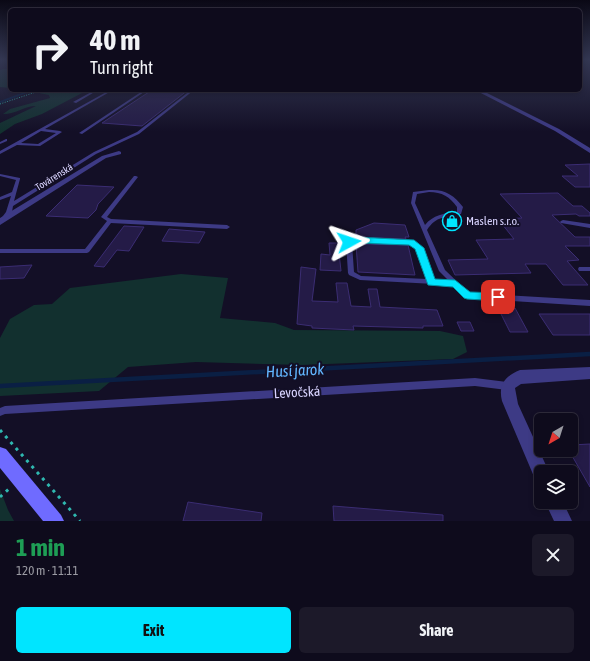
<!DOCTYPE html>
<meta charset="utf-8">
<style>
body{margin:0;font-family:"Asap Condensed",sans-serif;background:#1c1929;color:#f1f3f6;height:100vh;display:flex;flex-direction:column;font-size:15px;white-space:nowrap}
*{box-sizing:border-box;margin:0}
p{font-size:13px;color:#9b9ba3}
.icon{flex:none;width:22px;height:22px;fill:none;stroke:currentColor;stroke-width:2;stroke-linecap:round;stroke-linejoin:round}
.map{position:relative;height:521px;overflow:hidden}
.details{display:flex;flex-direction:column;background:#0e0b1c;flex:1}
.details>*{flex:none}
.top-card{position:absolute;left:8px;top:8px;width:574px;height:84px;border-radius:6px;box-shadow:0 2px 6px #0003,0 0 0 1px #2e2b3b;background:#0e0b1c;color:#f1f3f6;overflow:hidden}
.needle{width:26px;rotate:219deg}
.buttons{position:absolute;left:534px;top:413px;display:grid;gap:8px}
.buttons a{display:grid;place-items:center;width:44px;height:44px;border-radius:6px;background:#0e0b1c;box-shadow:0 2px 6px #0003,0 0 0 1px #2e2b3b;font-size:20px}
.pin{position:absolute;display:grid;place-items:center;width:34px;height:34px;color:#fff;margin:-17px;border-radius:8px;box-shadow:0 2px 6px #0006}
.me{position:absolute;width:44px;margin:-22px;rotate:85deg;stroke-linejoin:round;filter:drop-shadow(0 0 3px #0008)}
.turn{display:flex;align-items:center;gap:14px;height:84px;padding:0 16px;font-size:18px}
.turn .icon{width:52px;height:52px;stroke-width:2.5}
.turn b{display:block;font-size:28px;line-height:34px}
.round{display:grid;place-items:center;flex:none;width:42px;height:42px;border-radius:6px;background:#1c1929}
.overview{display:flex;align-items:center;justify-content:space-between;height:68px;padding:0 16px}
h1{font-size:24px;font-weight:700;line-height:30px;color:#1e9e55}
.primary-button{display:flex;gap:8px;margin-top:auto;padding:8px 16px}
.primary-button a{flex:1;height:46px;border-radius:6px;background:#00e5ff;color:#111;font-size:16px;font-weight:700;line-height:46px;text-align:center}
.primary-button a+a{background:#1c1929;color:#f1f3f6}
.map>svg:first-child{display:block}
</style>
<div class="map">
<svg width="590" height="521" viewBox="0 0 590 521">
<rect width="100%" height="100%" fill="#130f26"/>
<path fill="#12302f" d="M3,69H10V88L0,87V70Z
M47,90H84V92L42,114L15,124L0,134V123L36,106C24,106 17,114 3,114L10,109L50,98L49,95L39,93Z
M181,274L228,278L220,318L275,323L294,330L440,331L463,336L467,352L453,359L302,365L196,362L128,367L99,391L0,396V338L10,319L34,305L52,304L70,288Z
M0,489L8,510L14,521H0Z"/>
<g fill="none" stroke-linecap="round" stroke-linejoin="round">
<path stroke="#0a1f44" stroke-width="1.5" d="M16,96L33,90"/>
<path stroke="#0a1f44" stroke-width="2" d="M0,102L19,95"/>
<path stroke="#0a1f44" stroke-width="4.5" d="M0,386L590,354"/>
</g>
<path fill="#241b47" stroke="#3b2d73" d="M152,90H188L142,126L102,123Z
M590,164V187H575L562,176H578L565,165Z
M77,185L114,187L98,204L96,210L88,218L46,216Z
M558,193L573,206H582L590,213V216H579L576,214L552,215L575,237H590V246H565L579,260L567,261L588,285H563L546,264H525L531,273L455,275L448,260L488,259L476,240L514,239L498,219L522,218L500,194Z
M374,223L405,225L409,237H405L406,239L356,237V230Z
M124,226L144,227L129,251L117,250L104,267L94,266Z
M169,229L205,232L199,243L162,241Z
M329,243H338L341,271L320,270L321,254L330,255Z
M356,244L408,245L415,275L358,272Z
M32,265L24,278L0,279V267Z
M301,267L316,269L312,301L338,302L336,283H347L351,306L371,307L368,289H377L380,307L437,310L443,326H423V328L353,326L354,330L312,328V326L297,324Z
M498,308H515L528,332H510Z
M539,314H590V335H553Z
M457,322H470L474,331H461Z
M590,444V487L571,454V445Z
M188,502L262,513L261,521H183Z
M333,506L443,515V521H334Z"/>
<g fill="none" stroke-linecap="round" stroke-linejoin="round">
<path stroke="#2fb8b0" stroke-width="1" stroke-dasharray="1 1.5" stroke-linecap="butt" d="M0,104L42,90"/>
<path stroke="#2fb8b0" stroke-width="3" stroke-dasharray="3 5" stroke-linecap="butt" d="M0,430L80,521
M0,497L10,488"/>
<path fill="#3d3a85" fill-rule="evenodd" d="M95,90H98L76,103L73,102Z
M110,90H113L45,129L60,131L62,132L40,146L17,145L0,154V151ZM41,131L56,133L38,144L21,143Z
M144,90H147L82,134L79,133Z
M191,90H194L139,134L96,154L13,206L12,212L5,221H1L0,220L6,212L11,196L0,200V197L12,192L16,180L0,176V174L20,178V179L14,201L94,152L137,132Z
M6,139H7V141L0,144V142Z
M134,176H136L138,177L107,217L111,219L227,225L230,227L227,229L111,223L89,252L87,253H0V249H85L107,221L101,217Z
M429,190C445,189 454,195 463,207L461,214C446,217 436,216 427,230L445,270L469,293L590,300V306L467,298L465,297L453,285L360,280L349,275L348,273L346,242L347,241L356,238L413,241L422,248L433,279L448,280L439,271L411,203L413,192ZM429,192C442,192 450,197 457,207V212C444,213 433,215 425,225L415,203L417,194ZM356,242L410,244L416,249L427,279L361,276L354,272L352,243Z
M563,220L590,224V228L561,223L560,222L561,221Z
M579,267H590V271H579L578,269Z
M475,378L507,382L510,383L511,386L510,389L507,390L475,386L5,414L0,416V408L5,406Z"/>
<path fill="#3d3a85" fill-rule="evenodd" d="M475,90H481L559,129L590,148V153L555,131Z
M119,151L121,152V154L106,158L0,225V218L102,156Z
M590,367V379L521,384L515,388L518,404L549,472H541V481L535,479L502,401C498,385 505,376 520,370Z
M545,502H563L572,521H554Z"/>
<path fill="#6f6bff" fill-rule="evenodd" d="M0,447L6,449L61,515L64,521H43L0,468Z"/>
</g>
<linearGradient id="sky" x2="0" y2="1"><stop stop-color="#0a0815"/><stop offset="0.45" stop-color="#333752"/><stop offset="1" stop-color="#333752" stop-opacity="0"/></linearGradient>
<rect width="590" height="132" fill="url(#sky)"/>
<path fill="#00e5ff" stroke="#0095a6" d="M356,237L414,240L424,248L435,279L455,280L470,292L498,293L503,297L498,301L467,299L464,298L453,287L428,285L415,249L409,245L357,243L349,245L345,242Z"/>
<defs>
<g id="shop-ring" transform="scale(1)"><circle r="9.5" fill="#130f26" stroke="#00e5ff" stroke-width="1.5"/><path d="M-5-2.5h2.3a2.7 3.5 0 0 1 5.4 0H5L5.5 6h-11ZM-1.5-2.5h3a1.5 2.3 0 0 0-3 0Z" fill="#00e5ff"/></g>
</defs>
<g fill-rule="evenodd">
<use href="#shop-ring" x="452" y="221"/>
</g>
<g text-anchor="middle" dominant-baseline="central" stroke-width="4" stroke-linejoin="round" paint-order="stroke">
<g font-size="10" fill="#d9d4ff" stroke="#130f26">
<text transform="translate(54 177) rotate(-32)">Továrenská</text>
</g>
<g font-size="12" fill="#d9d4ff" stroke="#130f26" text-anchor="start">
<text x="466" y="221">Maslen s.r.o.</text>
</g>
<g font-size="14" fill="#d9d4ff" stroke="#130f26">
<text transform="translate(297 392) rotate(-3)">Levočská</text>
</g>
<g font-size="16" font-style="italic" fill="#62b6ff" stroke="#130f26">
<text transform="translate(295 370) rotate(-3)">Husí jarok</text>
</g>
</g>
</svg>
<div class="buttons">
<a><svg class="needle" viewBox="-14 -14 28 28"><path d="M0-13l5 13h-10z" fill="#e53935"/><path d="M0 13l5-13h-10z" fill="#9b9ba3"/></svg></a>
<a><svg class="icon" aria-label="layers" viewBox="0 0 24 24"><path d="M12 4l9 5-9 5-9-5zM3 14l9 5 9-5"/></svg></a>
</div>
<div class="pin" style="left:498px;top:297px;background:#d93025"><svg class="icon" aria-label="arrive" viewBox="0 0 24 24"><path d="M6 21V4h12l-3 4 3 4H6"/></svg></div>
<svg class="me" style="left:349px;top:242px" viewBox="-20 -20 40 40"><path d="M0-17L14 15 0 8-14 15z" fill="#00e5ff" stroke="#fff" stroke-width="4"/></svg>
<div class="top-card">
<div class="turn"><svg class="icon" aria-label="right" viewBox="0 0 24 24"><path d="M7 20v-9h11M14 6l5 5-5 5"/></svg><div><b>40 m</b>Turn right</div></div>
</div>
</div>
<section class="details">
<div class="overview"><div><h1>1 min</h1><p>120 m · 11:11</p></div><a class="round"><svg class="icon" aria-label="close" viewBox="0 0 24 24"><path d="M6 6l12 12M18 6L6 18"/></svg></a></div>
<div class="primary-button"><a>Exit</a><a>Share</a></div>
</section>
